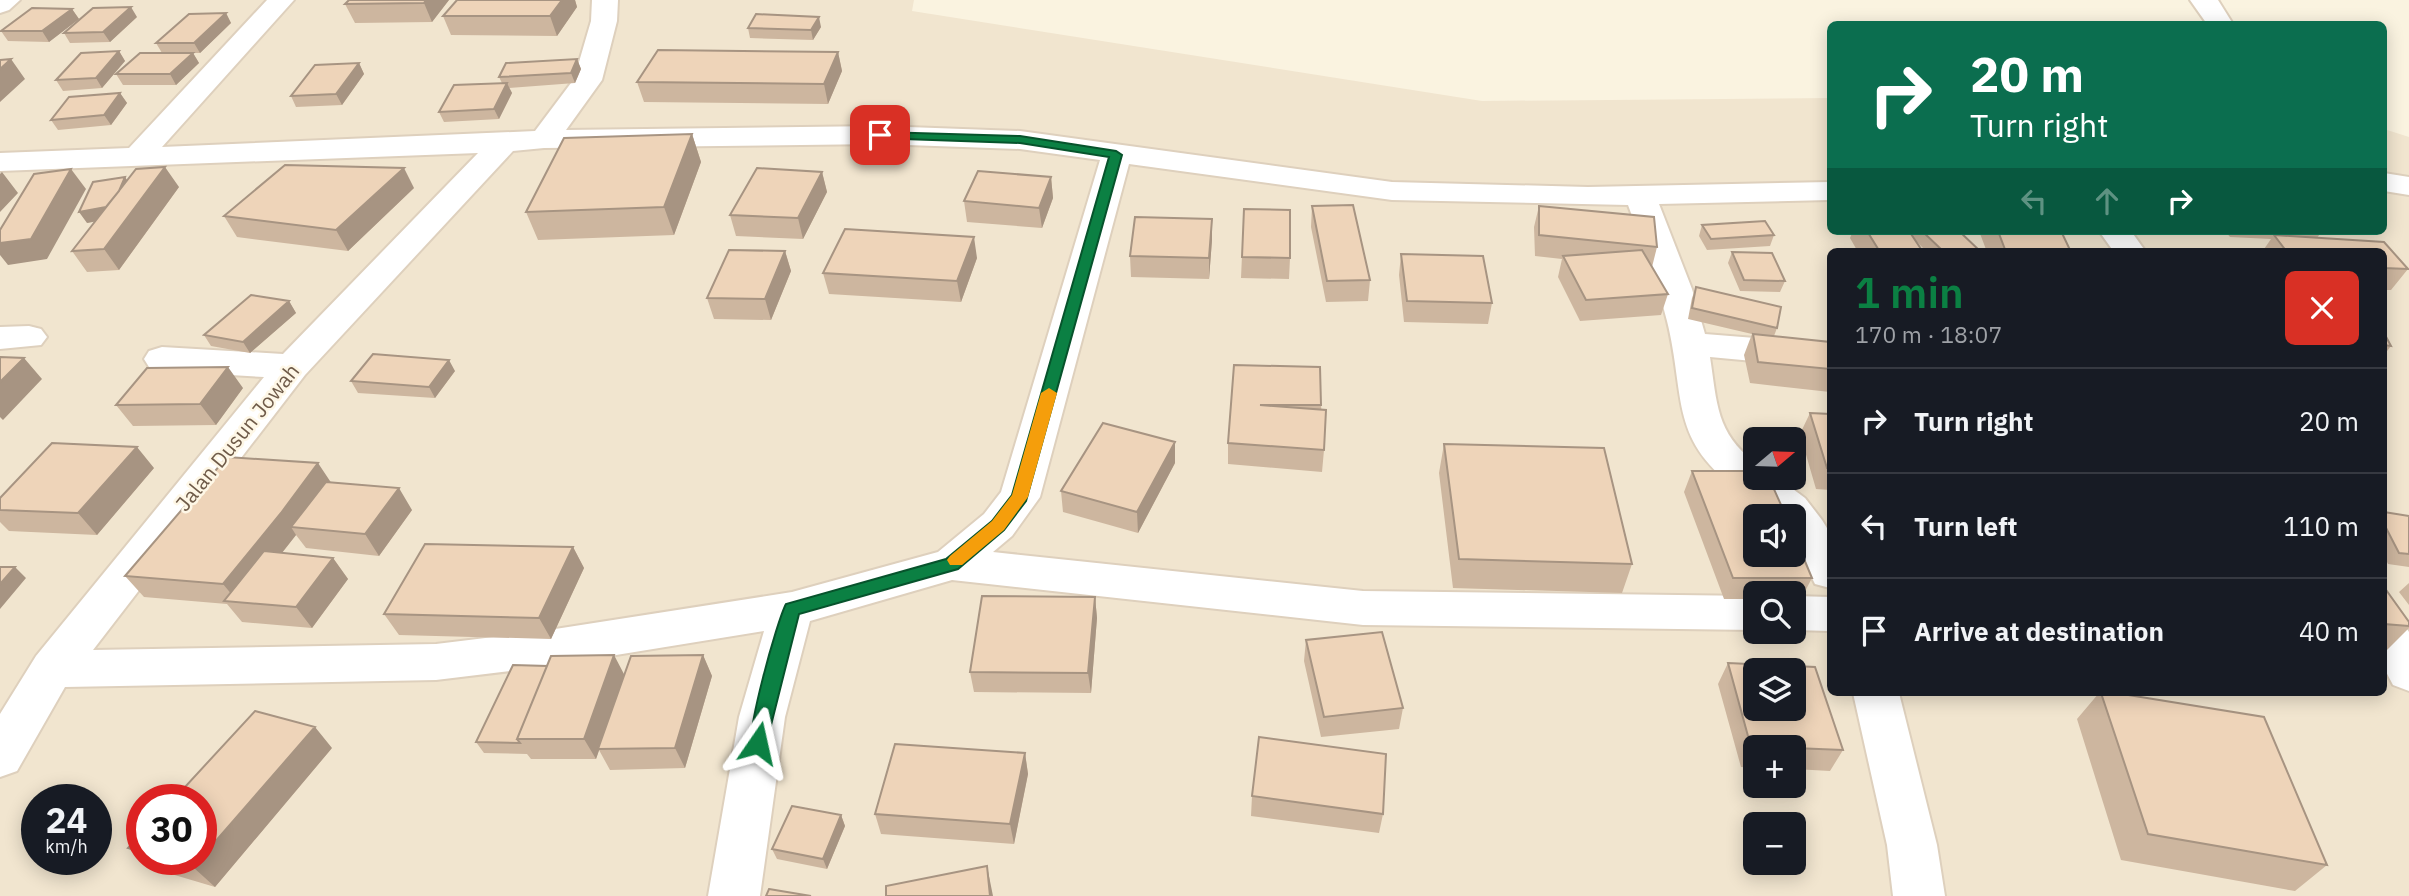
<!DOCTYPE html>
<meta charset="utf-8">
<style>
body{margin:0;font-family:"IBM Plex Sans",sans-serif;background:#20242c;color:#f1f3f6;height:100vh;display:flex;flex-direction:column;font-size:26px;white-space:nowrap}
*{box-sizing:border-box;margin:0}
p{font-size:23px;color:#9ea1a6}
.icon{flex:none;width:38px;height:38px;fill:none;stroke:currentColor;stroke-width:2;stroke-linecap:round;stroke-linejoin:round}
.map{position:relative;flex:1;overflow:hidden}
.details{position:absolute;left:1827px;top:248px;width:560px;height:448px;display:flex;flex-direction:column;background:#171b24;border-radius:10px;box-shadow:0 4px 18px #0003}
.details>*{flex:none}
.guide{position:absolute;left:1827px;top:21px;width:560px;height:214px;border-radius:10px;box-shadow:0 4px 18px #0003;background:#0b6e4f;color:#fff;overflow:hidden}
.needle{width:46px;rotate:71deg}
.tools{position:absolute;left:1743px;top:427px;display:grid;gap:14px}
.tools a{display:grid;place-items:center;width:63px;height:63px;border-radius:10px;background:#171b24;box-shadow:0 4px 18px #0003;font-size:35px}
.speed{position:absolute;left:21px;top:784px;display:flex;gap:14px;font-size:35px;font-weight:700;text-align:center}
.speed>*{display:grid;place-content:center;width:91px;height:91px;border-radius:50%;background:#171b24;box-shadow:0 4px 18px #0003;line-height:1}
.speed small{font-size:18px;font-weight:400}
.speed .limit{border:10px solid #d22;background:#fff;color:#111}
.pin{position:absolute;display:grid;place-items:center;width:60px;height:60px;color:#fff;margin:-30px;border-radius:14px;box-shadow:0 4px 10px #0006}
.me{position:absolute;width:77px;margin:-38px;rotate:11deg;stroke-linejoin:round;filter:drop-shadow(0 0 5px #0008)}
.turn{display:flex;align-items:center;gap:24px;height:147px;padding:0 28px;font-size:32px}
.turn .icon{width:91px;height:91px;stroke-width:2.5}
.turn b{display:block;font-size:49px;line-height:60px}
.lanes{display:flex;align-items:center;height:66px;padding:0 28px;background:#0003;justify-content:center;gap:35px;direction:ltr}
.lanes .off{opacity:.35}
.round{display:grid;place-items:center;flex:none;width:74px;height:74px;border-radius:10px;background:#20242c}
.summary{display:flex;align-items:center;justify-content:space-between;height:119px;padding:0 28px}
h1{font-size:42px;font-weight:600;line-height:52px;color:#0b8043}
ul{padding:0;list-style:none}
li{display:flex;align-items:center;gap:21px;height:105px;padding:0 28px;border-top:2px solid #363941}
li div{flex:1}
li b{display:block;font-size:26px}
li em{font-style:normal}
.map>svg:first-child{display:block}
</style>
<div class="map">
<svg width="2409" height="896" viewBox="0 0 2409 896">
<rect width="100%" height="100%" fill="#faf3e0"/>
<path fill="#f1e5cf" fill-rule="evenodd" d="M0,0H914L912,11L1482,101L1830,98V231H2384V129L2409,137V896H0ZM1830,252H2384V693H1830ZM1755,439H1794V478H1755ZM1755,516H1794V555H1755ZM1755,593H1794V632H1755ZM1755,670H1794V709H1755ZM1755,747H1794V786H1755ZM37,800H96V859H37ZM142,800H201V859H142ZM1755,824H1794V863H1755Z"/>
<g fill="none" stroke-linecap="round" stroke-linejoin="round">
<g stroke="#ded0bd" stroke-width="4">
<path id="minor" d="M0,0H20L9,10L0,13Z
M267,0H294L162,147L535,131L574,79L591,21L592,0H618L617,21L602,80L566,130L880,126L1020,131L1392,182L1588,187L1830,182V200L1659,204L1692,289L1705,334L1830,344V368L1710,357C1717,402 1716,434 1755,462V478H1778L1805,498L1822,520L1830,533V588L1815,584L1794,542V516C1788,516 1778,518 1773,516C1763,511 1752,500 1743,493C1668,442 1686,398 1667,321C1657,281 1642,243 1628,205L1392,200L1129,164L1040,497L1012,536L993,552L1363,591L1755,596V630L1363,625L952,580L810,621L785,717L760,896H708L739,717L764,631L536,668L436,680L65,687L17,771L0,777V714L36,656L264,377L162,371L149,367L144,359L149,351L162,347L283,354L478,153L0,171V153L129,148ZM880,144L1020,149L1100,160L1001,492L984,514L938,552L792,592L536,632L436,644L93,650L305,375L513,151L544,148Z
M2190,0H2218L2233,24H2207Z
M2384,173L2409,177V195L2384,191Z
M2099,231H2131L2146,252H2114Z
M29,326L41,329L47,337L41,345L0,349V327Z
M1794,596L1830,597V631L1794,630Z
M2384,611L2399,617L2409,632V691L2393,685L2384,668Z
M1853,693H1899L1937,845L1945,896H1893L1887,845Z"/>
</g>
<use href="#minor" fill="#fff" fill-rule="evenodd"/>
</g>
<path fill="#cdb69f" d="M349,0H449L432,22L355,23L345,4Z
M457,0H575L577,7L557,36L451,35L443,16Z
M72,9L79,19L49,42L8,41L1,31Z
M226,13L231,23L200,53H193L199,63L176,85H123L116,74L162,53L156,43Z
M137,17L110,42L70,43L64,33Z
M821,27L813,40L750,38L748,28Z
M119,51L125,61L102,88L63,91L56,80Z
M838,52L842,71L828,104L644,102L637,82Z
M577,59L581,69L575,83L509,88L512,93L499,119L444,122L439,112L502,83L499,77Z
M359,63L364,74L342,105L296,107L291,96Z
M120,93L127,103L111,125L58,130L51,120Z
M692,134L701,162L674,235L538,240L526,212Z
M822,172L827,192L803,239L736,236L730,215Z
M125,177L127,180L179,187L119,270L87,272L72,251L95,221L87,223Z
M1051,177L1053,198L1042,228L967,222L964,201Z
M414,188L348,251L237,237L224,216Z
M1312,206L1370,280L1368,301L1326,302L1311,227Z
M1539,206L1657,247L1652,267L1668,294L1661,315L1580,321L1558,277L1562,259L1535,256L1534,227Z
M1244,209L1290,258L1289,279L1241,278Z
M1212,219V240L1209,279L1131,277L1130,256Z
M1702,225L1774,235L1770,246L1707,250L1699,236Z
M1853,231H1959L1981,252H1927L1915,240L1923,252H1858L1850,238Z
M1979,231H2061L2071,252H1987Z
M2225,231H2322L2317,238L2384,242L2408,269L2391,290H2384V252H2262L2271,239L2230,237Z
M785,251L791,271L771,320L714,319L707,298Z
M1732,252L1785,281L1780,292L1740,291L1728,263Z
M1401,254L1492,303L1488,324L1404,322L1399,275Z
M977,258L961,302L829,294L823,273Z
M1696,287L1777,328L1774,336L1830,342V392L1750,383L1744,355L1752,334L1688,319L1692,298Z
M289,301L296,313L250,353L211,346L204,335Z
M2384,333L2391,346L2384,355Z
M1234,365L1321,405L1324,450L1322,472L1228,464V443Z
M455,371L435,398L358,393L351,381Z
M243,388L216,425L133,426L116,405Z
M1810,413L1830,414V490L1816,489L1800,434Z
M1444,444L1632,564L1622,593L1453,588L1439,473Z
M1175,463L1138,533L1063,512L1061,491Z
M154,468L97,535L9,531L0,522V498Z
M1692,471L1812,578L1801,599H1794V593H1755V599H1724L1684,492Z
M331,482L412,510L379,556L306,548L296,535L282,553L333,558L348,579L312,628L242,622L227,604L144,597L125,576Z
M2384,512L2409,516V567L2388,564L2384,556Z
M573,547L584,568L551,639L399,635L384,614Z
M2409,583V605L2399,592Z
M2384,587L2409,622V628L2384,653Z
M1095,597L1097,618L1091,693L974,692L970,672Z
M1306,640L1403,708L1399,729L1321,737L1304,661Z
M703,655L712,676L685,768L610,770L599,750L596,759H531L527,754L484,753L476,742L624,675Z
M1728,663L1843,750L1830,771L1794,769V747H1755V768L1741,767L1718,684Z
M2099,693H2116L2327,865L2295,891L2121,860L2077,719Z
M332,748L215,887L151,868L128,848L142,833V859H201Z
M1025,753L1028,774L1014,844L881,834L875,814Z
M1252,796L1383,814L1379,833L1251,816Z
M841,815L845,826L827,869L777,859L772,849Z"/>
<path fill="#a79482" d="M426,0H449L432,22L424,3Z
M562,0H575L577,7L557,36L550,16Z
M131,7L137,17L110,42L103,32Z
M72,9L79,19L49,42L42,31Z
M226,13L231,23L200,53L194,43Z
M819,17L821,27L813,40L811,30Z
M119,51L125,61L102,88L96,78Z
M838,52L842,71L828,104L824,84Z
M193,53L199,63L176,85L170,74Z
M11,59L25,79L0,102V69Z
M577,59L581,69L575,83L571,73Z
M359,63L364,74L342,105L336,94Z
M507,83L512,93L499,119L494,109Z
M120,93L127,103L111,125L104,115Z
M692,134L701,162L674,235L664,207Z
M165,167L179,187L119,270L104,249Z
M404,168L414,188L348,251L336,230Z
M71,169L86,189L47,259L8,265L0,255V243Z
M2,172L18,193L0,212V174Z
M822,172L827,192L803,239L798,218Z
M125,177L132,188L120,217L87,223L79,212Z
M1051,177L1053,198L1042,228L1039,208Z
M1212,219V240L1209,279V258Z
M974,237L977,258L961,302L957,281Z
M785,251L791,271L771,320L765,299Z
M289,301L296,313L250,353L243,342Z
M24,358L42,379L3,420L0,417V382Z
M449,360L455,371L435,398L429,387Z
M228,367L243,388L216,425L200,404Z
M1175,442V463L1138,533L1137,512Z
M137,447L154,468L97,535L78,513Z
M318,463L332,484L291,527L296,535L243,602H238L223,584Z
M399,488L412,510L379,556L365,534Z
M573,547L584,568L551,639L539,618Z
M333,558L348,579L312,628L296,607Z
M15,567L26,578L0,609V584Z
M1095,597L1097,618L1091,693L1088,673Z
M614,655L625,676L596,759L584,739Z
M703,655L712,676L685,768L675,748Z
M315,727L332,748L215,887L193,867Z
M1025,753L1028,774L1014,844L1010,824Z
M841,815L845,826L827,869L823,859Z
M987,866L993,896H990Z"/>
<path fill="#eed4b9" stroke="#a79482" stroke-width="2" fill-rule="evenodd" d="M349,0H426L424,3L345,4Z
M457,0H562L550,16H443Z
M131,7L103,32L64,33L93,8Z
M32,8L72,9L42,31H1Z
M226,13L194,43H156L189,14Z
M756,14L819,17L811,30L748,28Z
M658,50L838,52L824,84L637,82Z
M119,51L96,78L56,80L81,53Z
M140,53H193L170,74H116Z
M11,59L0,69V60Z
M577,59L571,73L499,77L506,63Z
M359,63L336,94L291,96L315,65Z
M507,83L494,109L439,112L454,85Z
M120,93L104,115L51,120L69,97Z
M692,134L664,207L526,212L564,138Z
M285,165L404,168L336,230L224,216Z
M165,167L104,249L72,251L136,169Z
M757,168L822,172L798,218L730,215Z
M71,169L31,239L0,243V230L34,174Z
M978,171L1051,177L1039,208L964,201Z
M125,177L119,191L106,207L79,212L93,182Z
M1353,205L1370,280L1327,281L1312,206Z
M1539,206L1654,217L1657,247L1539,235Z
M1244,209L1290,210V258L1242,257Z
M1135,217L1212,219L1209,258L1130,256Z
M1765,221L1774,235L1711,239L1702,225Z
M845,229L974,237L957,281L823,273Z
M1867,231H1909L1923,252H1880Z
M1922,231H1959L1981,252H1944Z
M1998,231H2061L2071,252H2006Z
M2274,235L2384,242L2408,269L2384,268V252H2287Z
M729,250L785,251L765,299L707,298Z
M1642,250L1668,294L1586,300L1563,256Z
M1732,252L1772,253L1785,281L1744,280Z
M1401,254L1483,256L1492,303L1407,301Z
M1696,287L1781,307L1777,328L1692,308Z
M251,295L289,301L243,342L204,335Z
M2384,333L2391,346L2384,345Z
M1753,334L1830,342V369L1758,362Z
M373,354L449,360L429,387L351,381Z
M0,357L24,358L0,382Z
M1234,365L1320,367L1321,405H1260L1326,410L1324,450L1228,443Z
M228,367L200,404L116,405L147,368Z
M1810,413L1830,414V468H1827Z
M1103,423L1175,442L1137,512L1061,491Z
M52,443L137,447L78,513L0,510V498Z
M1444,444L1604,448L1632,564L1459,559Z
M227,457L318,463L281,513L223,584L125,576Z
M1692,471H1755V478H1769L1786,516H1755V555H1794V535L1812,578H1733Z
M326,482L399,488L365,534L291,527Z
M2384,512L2409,516V554L2399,553L2384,524Z
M425,544L573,547L539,618L384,614Z
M264,551L333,558L296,607L224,601Z
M0,567H15L0,584Z
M2384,587L2409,622V626L2384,624Z
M982,596L1095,597L1088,673L970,672Z
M1382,632L1403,708L1324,717L1306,640Z
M614,655L584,739H517L551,656Z
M703,655L675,748L598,749L631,656Z
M1728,663L1815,667L1843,750L1794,748V747H1751ZM1755,670H1794V709H1755Z
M513,665L547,666L517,739L520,743L476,742Z
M2101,693H2116L2264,717L2327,865L2148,834Z
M255,711L315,727L201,858V800H173Z
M1259,737L1386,754L1383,814L1252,796Z
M895,744L1025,753L1010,824L875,814Z
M792,806L841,815L823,859L772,849Z
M142,833V852L128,848Z
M166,859H201L193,867Z
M987,866L990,896H886V886Z
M769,889L811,896H766Z"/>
<path fill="#0b8043" stroke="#07532c" stroke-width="2" d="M880,132L1020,136L1116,151L1122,155L1026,501L1004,530L958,569L799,614L765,749L758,751L752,749C745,735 777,621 786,604L946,559L992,521L1012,495L1109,157L1020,143L876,138V133Z"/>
<path fill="#f59e0b" d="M1049,388L1057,393L1028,497L1004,530L962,565H950L947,560L950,556L992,521L1012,495L1041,393Z"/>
<g text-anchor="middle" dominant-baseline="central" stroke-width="5" stroke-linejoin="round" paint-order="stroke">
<g font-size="21" fill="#6f5b49" stroke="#fef7e6">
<text transform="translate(237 437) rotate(-51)">Jalan Dusun Jowah</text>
</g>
</g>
</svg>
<div class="tools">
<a><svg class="needle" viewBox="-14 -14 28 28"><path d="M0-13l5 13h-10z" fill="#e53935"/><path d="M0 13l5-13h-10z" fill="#9ea1a6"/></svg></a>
<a><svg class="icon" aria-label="sound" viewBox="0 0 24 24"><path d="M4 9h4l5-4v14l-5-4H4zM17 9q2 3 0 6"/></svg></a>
<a><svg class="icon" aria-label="search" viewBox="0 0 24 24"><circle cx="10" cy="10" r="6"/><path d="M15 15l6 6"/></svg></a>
<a><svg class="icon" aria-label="layers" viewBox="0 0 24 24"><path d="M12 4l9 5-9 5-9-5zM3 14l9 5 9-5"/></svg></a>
<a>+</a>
<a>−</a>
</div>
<div class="speed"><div>24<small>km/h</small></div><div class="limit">30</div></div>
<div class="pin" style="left:880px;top:135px;background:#d93025"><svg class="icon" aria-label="arrive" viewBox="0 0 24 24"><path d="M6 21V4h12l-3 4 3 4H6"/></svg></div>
<svg class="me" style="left:758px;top:743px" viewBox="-20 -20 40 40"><path d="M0-17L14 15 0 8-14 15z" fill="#0b8043" stroke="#fff" stroke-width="4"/></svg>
<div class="guide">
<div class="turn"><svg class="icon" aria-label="right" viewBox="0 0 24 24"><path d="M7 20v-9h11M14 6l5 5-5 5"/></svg><div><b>20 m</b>Turn right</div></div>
<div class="lanes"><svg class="icon off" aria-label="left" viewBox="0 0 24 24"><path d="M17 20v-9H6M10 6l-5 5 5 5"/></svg><svg class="icon off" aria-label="ahead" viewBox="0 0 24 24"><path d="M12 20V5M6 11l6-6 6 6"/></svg><svg class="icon" aria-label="right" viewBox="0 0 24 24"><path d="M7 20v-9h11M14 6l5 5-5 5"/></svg></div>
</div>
<section class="details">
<div class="summary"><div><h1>1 min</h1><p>170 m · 18:07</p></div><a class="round" style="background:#d93025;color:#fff"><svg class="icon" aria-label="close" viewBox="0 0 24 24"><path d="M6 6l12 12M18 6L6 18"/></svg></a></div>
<ul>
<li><svg class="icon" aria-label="right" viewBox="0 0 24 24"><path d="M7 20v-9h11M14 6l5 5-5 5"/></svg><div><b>Turn right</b></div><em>20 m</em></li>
<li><svg class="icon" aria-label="left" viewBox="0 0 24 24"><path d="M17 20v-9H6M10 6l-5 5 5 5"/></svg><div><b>Turn left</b></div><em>110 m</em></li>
<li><svg class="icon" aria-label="arrive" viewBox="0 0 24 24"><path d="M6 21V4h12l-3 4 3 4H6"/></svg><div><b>Arrive at destination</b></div><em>40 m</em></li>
</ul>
</section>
</div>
